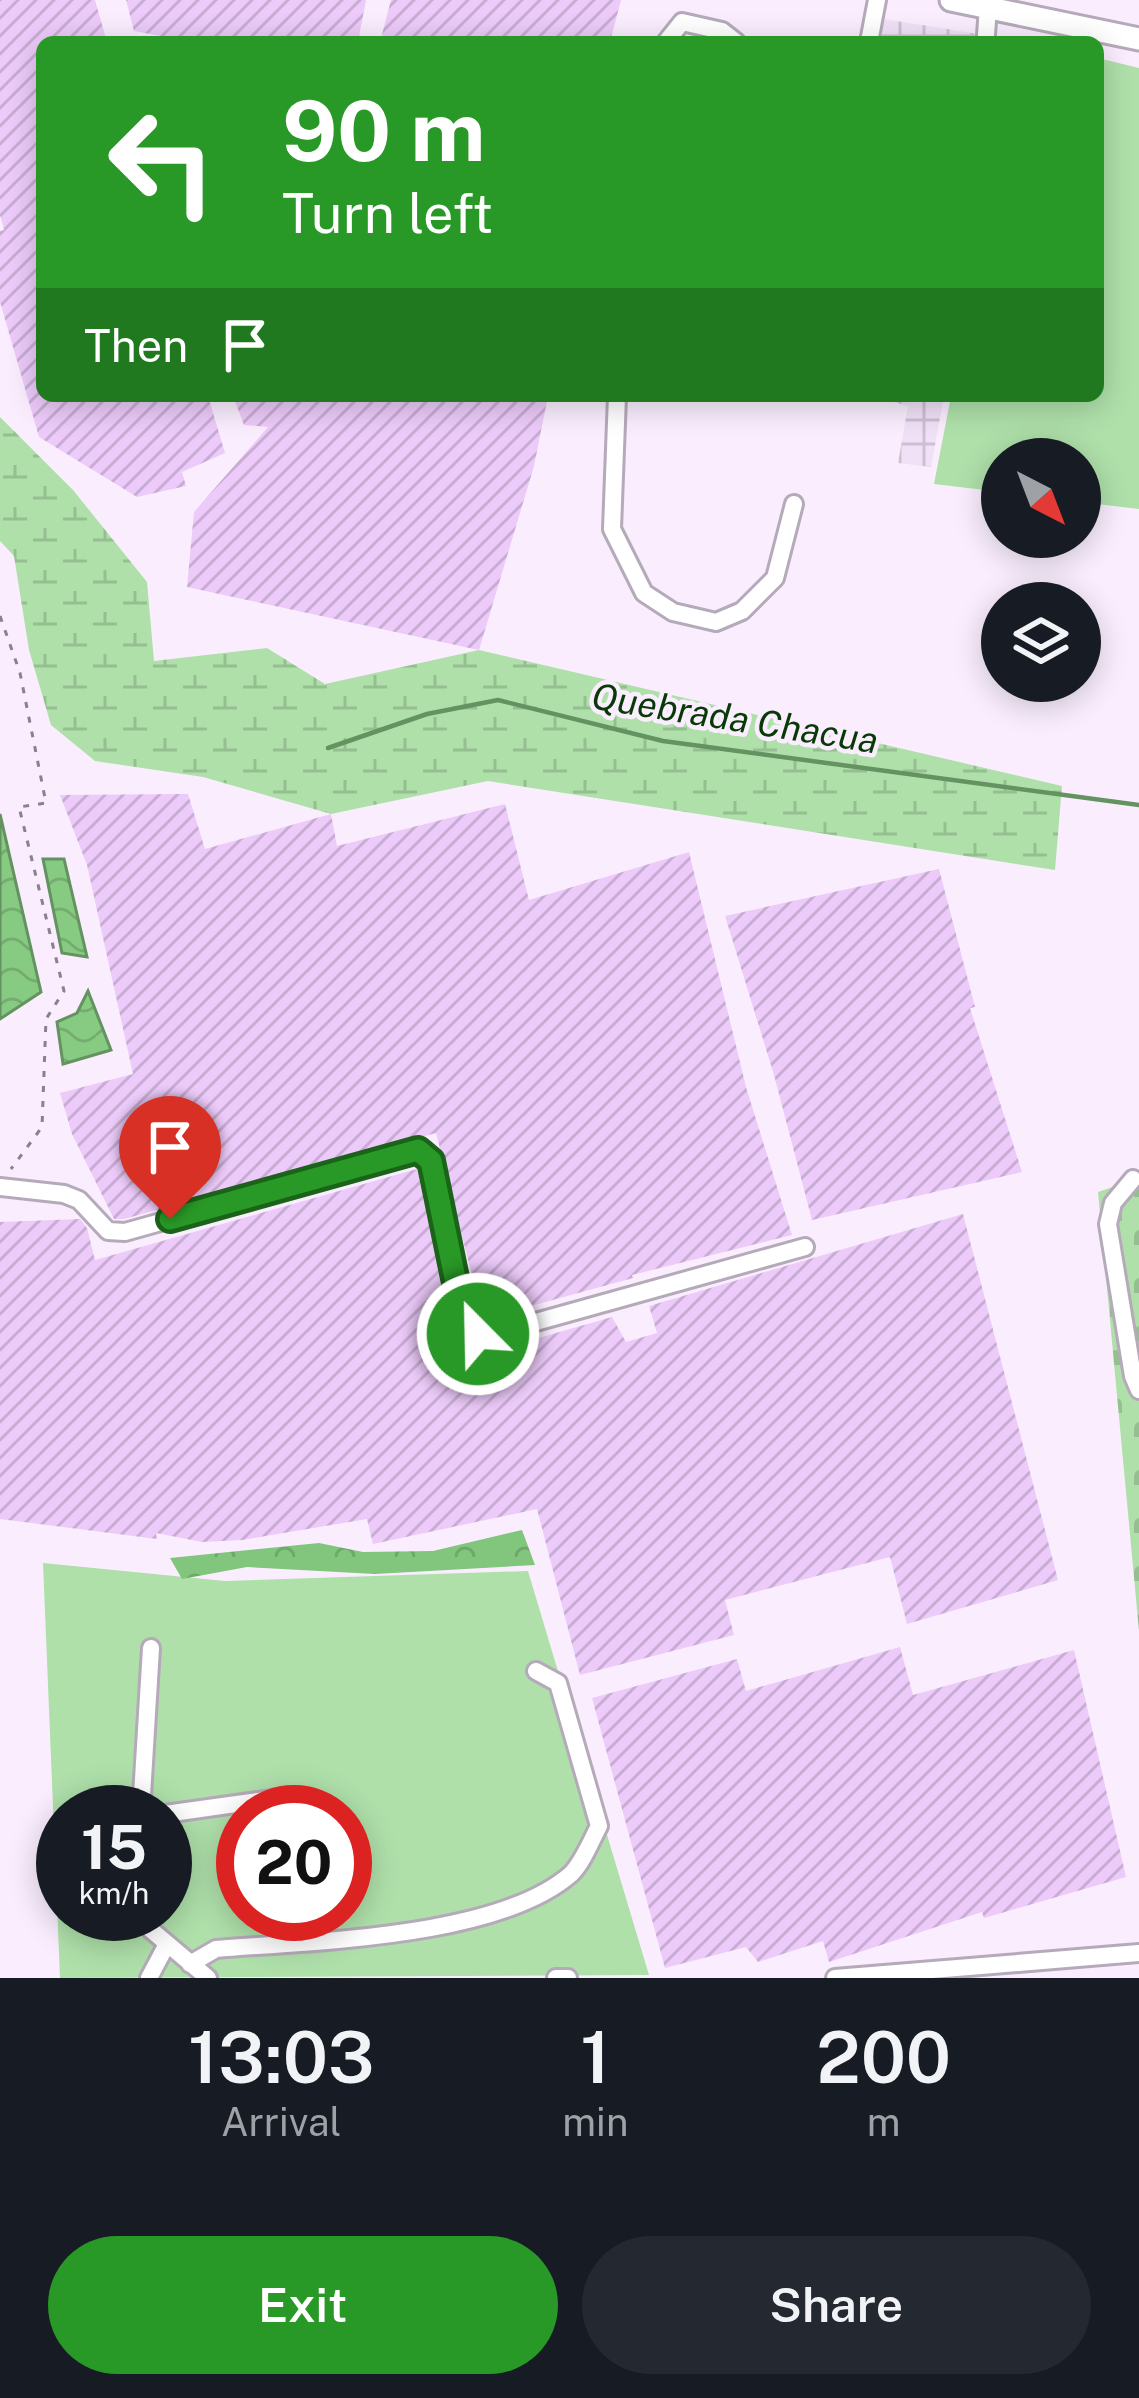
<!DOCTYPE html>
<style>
body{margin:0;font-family:"Public Sans",sans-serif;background:#242831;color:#f1f3f6;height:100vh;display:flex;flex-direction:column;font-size:45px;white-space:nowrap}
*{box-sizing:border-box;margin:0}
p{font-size:39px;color:#9ea1a6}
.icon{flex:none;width:66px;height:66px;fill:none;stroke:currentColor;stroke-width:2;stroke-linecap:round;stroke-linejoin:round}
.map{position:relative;height:1978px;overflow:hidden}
.details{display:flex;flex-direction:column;background:#171b24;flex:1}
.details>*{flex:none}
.hud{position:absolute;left:36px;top:36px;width:1068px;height:366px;border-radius:18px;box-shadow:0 6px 30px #0003;background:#289826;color:#fff;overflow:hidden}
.needle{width:78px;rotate:138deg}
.tools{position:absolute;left:981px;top:438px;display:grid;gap:24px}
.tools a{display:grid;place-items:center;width:120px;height:120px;border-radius:50%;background:#171b24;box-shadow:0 6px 30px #0003;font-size:60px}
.speed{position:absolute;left:36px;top:1785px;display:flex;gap:24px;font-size:60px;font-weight:700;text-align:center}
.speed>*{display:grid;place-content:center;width:156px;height:156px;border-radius:50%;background:#171b24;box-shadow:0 6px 30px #0003;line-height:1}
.speed small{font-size:30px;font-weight:400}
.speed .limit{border:18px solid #d22;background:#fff;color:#111}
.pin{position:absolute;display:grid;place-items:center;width:102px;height:102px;color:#fff;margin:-123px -51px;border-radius:50% 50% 50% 0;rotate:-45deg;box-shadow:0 0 12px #0007}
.pin .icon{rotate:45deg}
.me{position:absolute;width:132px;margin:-66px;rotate:337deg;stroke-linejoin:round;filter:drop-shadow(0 0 9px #0008)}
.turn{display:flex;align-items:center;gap:42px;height:252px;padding:0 48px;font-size:54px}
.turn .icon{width:156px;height:156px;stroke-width:2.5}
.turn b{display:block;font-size:84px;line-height:102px}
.then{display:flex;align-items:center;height:114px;padding:0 48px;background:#0003;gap:24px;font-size:45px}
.eta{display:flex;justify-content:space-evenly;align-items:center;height:204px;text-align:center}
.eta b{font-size:72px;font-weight:600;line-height:84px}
.button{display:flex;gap:24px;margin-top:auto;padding:24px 48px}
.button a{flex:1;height:138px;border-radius:72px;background:#289826;color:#fff;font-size:48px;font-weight:600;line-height:138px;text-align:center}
.button a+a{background:#242831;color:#f1f3f6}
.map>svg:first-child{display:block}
</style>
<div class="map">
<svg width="1139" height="1978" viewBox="0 0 1139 1978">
<defs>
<pattern id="industrial-grid" width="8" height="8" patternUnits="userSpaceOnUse" patternTransform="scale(3)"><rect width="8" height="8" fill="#f1e1f7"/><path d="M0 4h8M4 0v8" fill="none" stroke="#cec0d3"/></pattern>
<pattern id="forest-crowns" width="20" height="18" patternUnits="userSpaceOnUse" patternTransform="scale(3)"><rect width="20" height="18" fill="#82c57d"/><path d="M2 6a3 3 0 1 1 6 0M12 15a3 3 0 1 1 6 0" fill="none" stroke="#6fa86b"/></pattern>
<pattern id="wetland-marsh" width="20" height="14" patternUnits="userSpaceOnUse" patternTransform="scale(3)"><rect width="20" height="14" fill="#afe0aa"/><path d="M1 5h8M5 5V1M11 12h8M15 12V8" fill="none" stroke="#96bf91"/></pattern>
<pattern id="cemetery-stones" width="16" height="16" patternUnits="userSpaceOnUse" patternTransform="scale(3)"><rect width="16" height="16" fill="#afe0aa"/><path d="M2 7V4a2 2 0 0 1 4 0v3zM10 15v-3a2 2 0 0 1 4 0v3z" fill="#96bf91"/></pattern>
<pattern id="water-waves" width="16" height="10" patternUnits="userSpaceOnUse" patternTransform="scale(3)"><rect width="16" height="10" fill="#87cb82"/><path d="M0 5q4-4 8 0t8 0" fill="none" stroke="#74ad6f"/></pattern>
<pattern id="building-hatch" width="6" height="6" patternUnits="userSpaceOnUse" patternTransform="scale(3)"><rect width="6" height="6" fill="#eccaf9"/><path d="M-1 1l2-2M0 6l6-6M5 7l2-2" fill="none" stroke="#c9acd4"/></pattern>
</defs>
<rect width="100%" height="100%" fill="#faeefe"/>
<path fill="url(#industrial-grid)" d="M884,19L1010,39L880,42Z
M872,396H944L931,467L898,463L908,406Z"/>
<path fill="#afe0aa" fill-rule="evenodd" d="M1098,58L1139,68V509L1080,502V459H1002V492L934,484L951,396H1098Z
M43,1563L225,1581L528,1571L649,1975L60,1978ZM63,1812H165V1914H63ZM243,1812H345V1914H243Z"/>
<path fill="url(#forest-crowns)" d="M522,1530L535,1565L375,1574L247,1567L182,1579L170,1558L319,1543L363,1552L433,1551Z"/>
<path fill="url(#wetland-marsh)" d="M0,417L73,490L147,582L154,661L267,648L325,684L479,650L1062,786L1055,870L488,781L331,814L203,777L95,761L51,725L29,650L14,556L0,541Z"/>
<path fill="url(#cemetery-stones)" d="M1139,1178V1631L1098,1192Z"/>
<path fill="url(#water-waves)" stroke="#649260" stroke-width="3" d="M0,814L41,992L0,1019Z
M43,859H64L87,957L62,953Z
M88,991L111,1050L63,1064L57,1022L77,1013Z"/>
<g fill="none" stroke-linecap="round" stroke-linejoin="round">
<path stroke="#649260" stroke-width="4.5" d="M328,748L427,714L498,700L663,741L1139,805"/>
</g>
<path fill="url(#building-hatch)" d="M0,0H95L107,42H42V396H208L225,453L182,472L186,486L137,497L39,437L0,302V231L4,230L0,215Z
M126,0H366L358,42H193L134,31Z
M391,0H621L610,42H380Z
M233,396H548L534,466L479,650L187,587L194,512L268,427L244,425Z
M188,794L205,849L331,814L337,846L505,804L529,900L689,852L746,1087L792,1235L632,1275L633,1278L483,1319L436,1133L124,1219H114L72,1134L60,1093L133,1074L87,865L60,795Z
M939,869L975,1007L970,1008L1022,1172L812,1220L774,1075L725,916Z
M417,1169L446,1300L424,1317L437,1362L484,1347L486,1353L612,1317L626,1342L657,1333L649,1306L963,1214L1058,1580L907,1624L890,1557L725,1600L734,1635L580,1675L537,1509L373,1544L367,1519L242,1540L202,1542L156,1533L157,1539L0,1519V1222L80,1219L87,1228L95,1260Z
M900,1647L913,1695L1074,1650L1126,1877L984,1918L982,1912L829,1962L823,1941L758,1962L746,1947L665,1968L592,1698L737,1659L746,1691Z"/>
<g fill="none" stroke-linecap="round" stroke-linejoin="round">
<g stroke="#b5aab9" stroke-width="22">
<path id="minor" d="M986,35L988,7
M666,42L682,22L722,31L736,42
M869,42L877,0
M617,396L612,529L644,593L673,612L716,622L742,611L775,578L794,504
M1133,1179L1113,1203L1108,1224L1133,1376L1139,1390
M0,1187L64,1194L79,1200L108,1231L125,1232L418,1150L431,1161L463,1317L478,1334L489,1335L805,1247
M141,1812L151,1648
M165,1814L279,1798
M142,1914L150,1929L208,1978
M190,1964L216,1949C312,1941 498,1938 571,1874C583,1862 591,1841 599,1826L558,1683L536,1671
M149,1978L167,1944
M556,1978H568
M835,1978L1139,1953"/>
</g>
<g stroke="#b5aab9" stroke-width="27">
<path id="major" d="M951,0L1139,39"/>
</g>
<path stroke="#89818b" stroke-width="3" stroke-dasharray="6 9" stroke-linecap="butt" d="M0,616L20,673L46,803L19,807L64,991L46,1019L42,1127L11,1169"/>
<use href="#minor" stroke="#fff" stroke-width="16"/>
<use href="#major" stroke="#fff" stroke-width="21"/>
</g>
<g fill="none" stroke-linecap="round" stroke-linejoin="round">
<g stroke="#1a6319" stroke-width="30">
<path id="route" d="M170,1219L418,1150L431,1161L463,1317L478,1334"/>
</g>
<use href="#route" stroke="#289826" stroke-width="21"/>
</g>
<g text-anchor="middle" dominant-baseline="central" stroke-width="9" stroke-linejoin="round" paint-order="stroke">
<g font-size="36" font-style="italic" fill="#083907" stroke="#faeefe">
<text transform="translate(735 718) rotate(9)">Quebrada Chacua</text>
</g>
</g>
</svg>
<div class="tools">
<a><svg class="needle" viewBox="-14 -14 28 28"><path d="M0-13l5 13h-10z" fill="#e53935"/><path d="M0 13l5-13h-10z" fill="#9ea1a6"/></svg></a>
<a><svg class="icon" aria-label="layers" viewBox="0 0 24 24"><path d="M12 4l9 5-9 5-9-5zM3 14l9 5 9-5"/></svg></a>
</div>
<div class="speed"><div>15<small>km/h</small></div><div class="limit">20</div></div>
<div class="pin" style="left:170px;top:1219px;background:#d93025"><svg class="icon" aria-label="arrive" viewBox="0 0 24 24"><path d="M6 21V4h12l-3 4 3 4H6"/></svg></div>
<svg class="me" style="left:478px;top:1334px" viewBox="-20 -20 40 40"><circle r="17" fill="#289826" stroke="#fff" stroke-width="3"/><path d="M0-11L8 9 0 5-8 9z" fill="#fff"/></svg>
<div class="hud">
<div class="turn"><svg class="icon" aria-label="left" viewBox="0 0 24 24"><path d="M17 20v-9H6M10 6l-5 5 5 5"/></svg><div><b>90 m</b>Turn left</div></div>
<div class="then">Then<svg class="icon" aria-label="arrive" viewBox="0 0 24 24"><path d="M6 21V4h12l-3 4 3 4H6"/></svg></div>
</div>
</div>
<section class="details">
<div class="eta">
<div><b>13:03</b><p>Arrival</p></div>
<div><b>1</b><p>min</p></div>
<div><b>200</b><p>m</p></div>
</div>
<div class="button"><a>Exit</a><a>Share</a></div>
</section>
